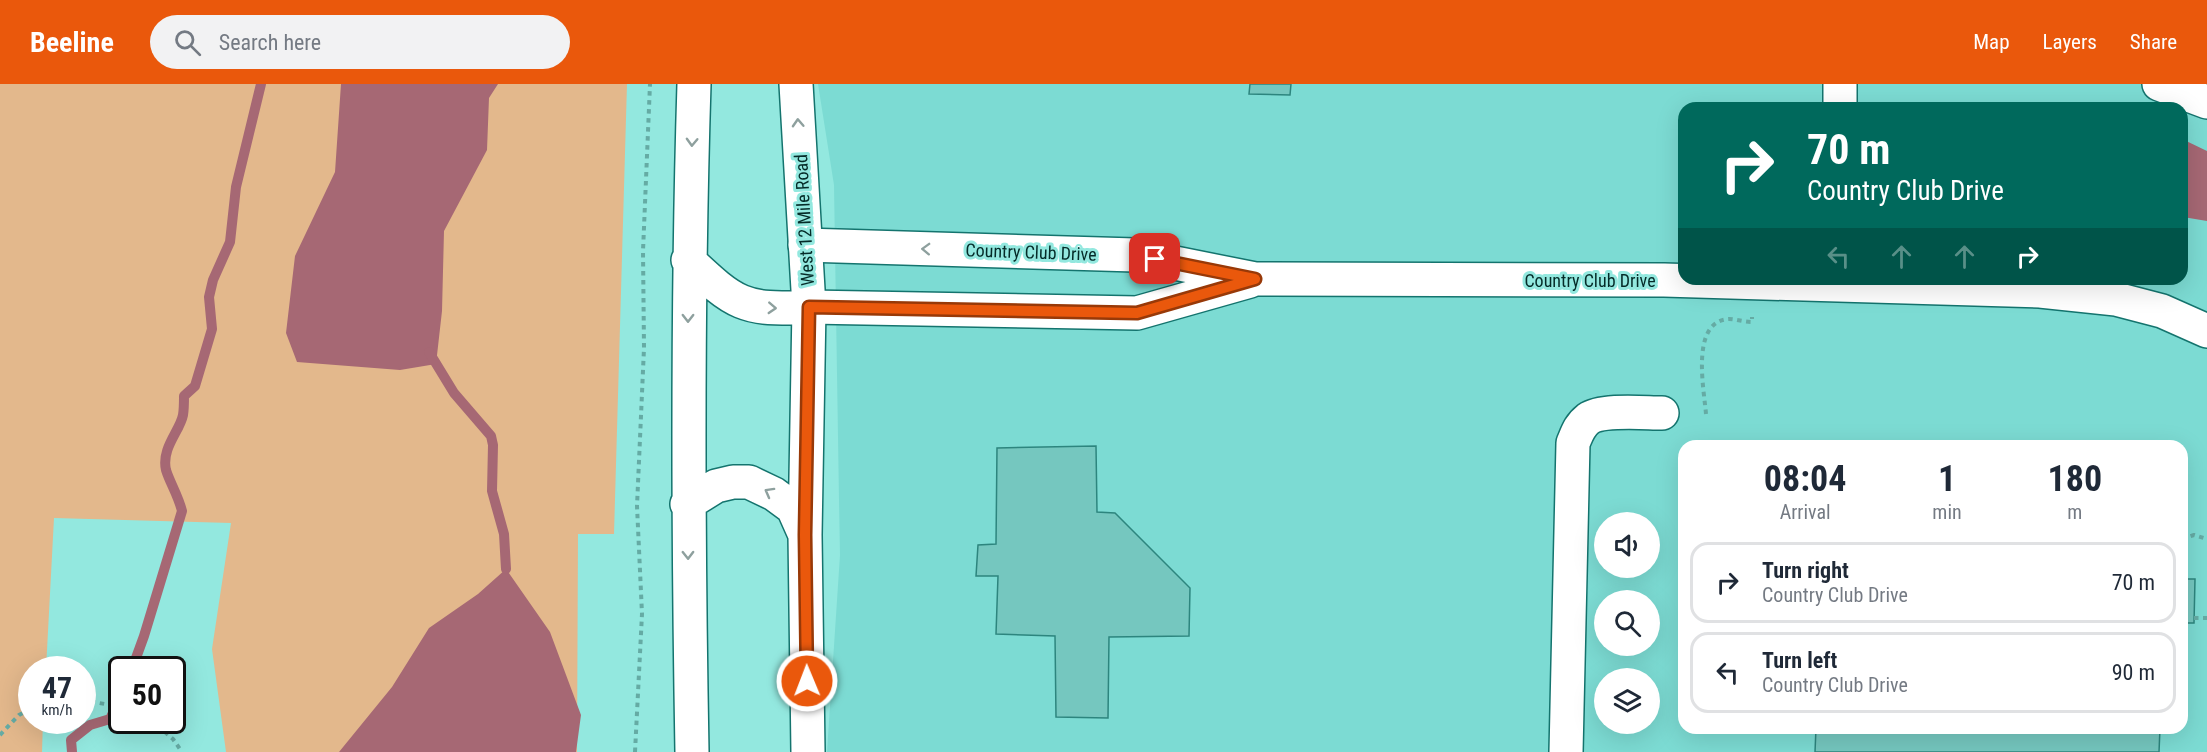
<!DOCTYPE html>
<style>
body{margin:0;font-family:"Roboto Condensed",sans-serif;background:#f2f2f3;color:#1f2937;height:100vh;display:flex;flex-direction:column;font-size:22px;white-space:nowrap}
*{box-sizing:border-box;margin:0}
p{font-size:20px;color:#747a83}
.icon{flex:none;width:33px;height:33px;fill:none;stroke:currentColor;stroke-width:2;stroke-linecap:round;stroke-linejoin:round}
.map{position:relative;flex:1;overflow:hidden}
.drawer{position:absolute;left:1678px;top:356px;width:510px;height:294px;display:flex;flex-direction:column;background:#fff;border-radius:18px;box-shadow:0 6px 24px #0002}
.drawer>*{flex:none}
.banner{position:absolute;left:1678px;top:18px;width:510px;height:183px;border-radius:18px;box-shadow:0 6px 24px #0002;background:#00695c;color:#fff;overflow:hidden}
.fabs{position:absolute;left:1594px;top:428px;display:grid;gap:12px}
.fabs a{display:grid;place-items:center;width:66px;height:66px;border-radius:50%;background:#fff;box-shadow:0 6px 24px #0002;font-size:30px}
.speed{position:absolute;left:18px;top:572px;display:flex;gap:12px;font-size:30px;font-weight:700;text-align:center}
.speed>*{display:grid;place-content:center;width:78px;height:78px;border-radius:50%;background:#fff;box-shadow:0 6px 24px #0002;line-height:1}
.speed small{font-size:15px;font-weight:400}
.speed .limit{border:3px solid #111;border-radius:9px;background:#fff;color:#111}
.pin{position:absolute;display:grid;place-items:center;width:51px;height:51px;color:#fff;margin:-26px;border-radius:12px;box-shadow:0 3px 9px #0006}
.me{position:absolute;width:66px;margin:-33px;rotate:359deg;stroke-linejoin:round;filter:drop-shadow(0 0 4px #0008)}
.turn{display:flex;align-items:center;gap:21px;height:126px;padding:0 30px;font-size:27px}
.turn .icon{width:78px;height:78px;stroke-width:2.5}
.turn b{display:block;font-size:42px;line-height:51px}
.lanes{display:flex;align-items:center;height:57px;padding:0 30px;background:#0003;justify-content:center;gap:30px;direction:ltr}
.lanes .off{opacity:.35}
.eta{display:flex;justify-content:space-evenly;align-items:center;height:102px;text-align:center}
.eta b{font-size:36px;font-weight:700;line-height:42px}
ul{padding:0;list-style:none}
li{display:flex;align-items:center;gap:18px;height:81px;margin:0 12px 9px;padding:0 18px;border:3px solid #e0e1e3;border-radius:18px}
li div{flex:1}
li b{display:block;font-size:22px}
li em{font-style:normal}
header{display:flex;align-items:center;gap:36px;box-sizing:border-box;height:84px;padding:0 30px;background:#ea580c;color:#fff}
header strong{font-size:28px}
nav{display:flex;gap:33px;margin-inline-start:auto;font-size:21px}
.search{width:420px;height:54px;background:#f2f2f3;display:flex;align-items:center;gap:15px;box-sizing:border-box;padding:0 21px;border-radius:33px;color:#747a83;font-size:22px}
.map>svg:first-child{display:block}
</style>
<header>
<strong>Beeline</strong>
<div class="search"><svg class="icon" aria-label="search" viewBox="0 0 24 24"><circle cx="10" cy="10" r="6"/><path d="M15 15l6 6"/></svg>Search here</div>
<nav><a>Map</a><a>Layers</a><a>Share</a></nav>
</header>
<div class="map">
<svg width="2207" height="668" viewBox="0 0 2207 668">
<rect width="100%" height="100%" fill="#93e8df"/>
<path fill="#7cdbd3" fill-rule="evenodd" d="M818,0H2207V668H827L840,471L839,415L834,101ZM1684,24H2182V195H1684ZM1684,362H2182V644H1684ZM1605,438H1650V483H1605ZM1605,516H1650V561H1605ZM1605,594H1650V639H1605Z"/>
<path fill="#e3b88c" d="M0,0H627L614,450H578L577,668H226L212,565L231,439L54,434L46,585H32V636H43L42,668H0Z"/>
<path fill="#a66874" d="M341,0H498L489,14L487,66L444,147L442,227L436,280L400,286L297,278L286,249L295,172L335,88Z
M2182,55L2207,67V137L2183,133Z
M506,485L550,548L581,631L576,668H339L392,603L429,544L478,510Z"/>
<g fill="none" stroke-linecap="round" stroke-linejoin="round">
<path stroke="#a66874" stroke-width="10" d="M429,268L454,309L491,352L493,361L492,407L504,450L506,485
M132,585L144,552L182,427C178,411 170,399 166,386C161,364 180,347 183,331C184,325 184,318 184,312L195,302L212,245L209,213L213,196L230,158L236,103L261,0
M72,668L71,656L90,641L110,635L122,611"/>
</g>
<path fill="#75c7bf" stroke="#2d857e" stroke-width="1.5" d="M1250,0H1291L1290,11L1249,10Z
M1096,362L1097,428L1115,429L1190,504L1189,552L1109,553L1108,634L1056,633L1055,552L996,550L998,492H976L978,461L996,460L997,364Z
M2182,495H2195L2194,539H2183L2182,564Z
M1816,644H2160L2159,668H1815Z"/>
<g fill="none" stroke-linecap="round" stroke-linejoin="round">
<g stroke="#14746e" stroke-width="36">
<path id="minor" d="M2159,0L2207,18
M1840,24V0
M805,161L1135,171L1255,195L1664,196L2040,207L2116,215L2162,227L2207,247
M809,223L1137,229L1250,197
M1566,668L1573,359C1577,350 1579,342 1588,335C1602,325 1644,329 1662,329"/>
</g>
<g stroke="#14746e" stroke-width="36">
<path id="major" d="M796,0L809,223L805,451L808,668
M688,176C735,220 743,227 809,223
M687,420L716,402L733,398H749L774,410L793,424L805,451
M692,668C688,445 687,223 694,0"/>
</g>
<path stroke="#65aba4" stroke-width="4" stroke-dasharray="4.5 4.5" stroke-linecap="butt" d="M1706,330C1704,305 1690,237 1729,235C1735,235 1744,238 1752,238V233
M2182,455L2194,451L2207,455
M2194,534H2207
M82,616L122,623
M151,636L173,655L182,668
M0,651L19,631L32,624
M635,668L642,530L637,422L644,264L643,167L650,0"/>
<use href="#minor" stroke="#fff" stroke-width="33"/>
<use href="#major" stroke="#fff" stroke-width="33"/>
</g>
<defs><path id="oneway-chevron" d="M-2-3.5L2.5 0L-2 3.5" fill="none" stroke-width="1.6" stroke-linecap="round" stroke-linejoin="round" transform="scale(1.5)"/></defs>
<g stroke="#8ea09e">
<use href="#oneway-chevron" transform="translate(798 39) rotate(-93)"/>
<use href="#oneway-chevron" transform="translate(692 58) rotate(92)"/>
<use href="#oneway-chevron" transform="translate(926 165) rotate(-178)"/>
<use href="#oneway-chevron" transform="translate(772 224) rotate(3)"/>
<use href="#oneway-chevron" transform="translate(688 234) rotate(90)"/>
<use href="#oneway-chevron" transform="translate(769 408) rotate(-151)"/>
<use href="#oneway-chevron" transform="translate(688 471) rotate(89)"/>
</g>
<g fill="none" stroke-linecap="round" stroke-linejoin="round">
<g stroke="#983908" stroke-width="15">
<path id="route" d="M807,597L805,451L809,223L1137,229L1255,195L1155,175"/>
</g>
<use href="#route" stroke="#ea580c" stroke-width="10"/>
</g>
<g text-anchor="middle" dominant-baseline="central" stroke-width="6" stroke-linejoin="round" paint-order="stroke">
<g font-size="18" fill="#052b28" stroke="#93e8df">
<text transform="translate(804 136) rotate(-93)">West 12 Mile Road</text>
<text transform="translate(1031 168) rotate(2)">Country Club Drive</text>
<text x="1590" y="196">Country Club Drive</text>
</g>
</g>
</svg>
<div class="fabs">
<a><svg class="icon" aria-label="sound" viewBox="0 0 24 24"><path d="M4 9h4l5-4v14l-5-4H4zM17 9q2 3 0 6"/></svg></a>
<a><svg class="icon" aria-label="search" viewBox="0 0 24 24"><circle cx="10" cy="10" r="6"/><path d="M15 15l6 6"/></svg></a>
<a><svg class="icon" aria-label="layers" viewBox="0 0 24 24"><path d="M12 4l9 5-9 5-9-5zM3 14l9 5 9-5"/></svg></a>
</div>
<div class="speed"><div>47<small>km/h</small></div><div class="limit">50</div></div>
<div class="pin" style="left:1155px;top:175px;background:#d93025"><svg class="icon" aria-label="arrive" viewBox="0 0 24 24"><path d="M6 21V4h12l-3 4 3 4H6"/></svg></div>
<svg class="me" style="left:807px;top:597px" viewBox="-20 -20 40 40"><circle r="17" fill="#ea580c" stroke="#fff" stroke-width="3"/><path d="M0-11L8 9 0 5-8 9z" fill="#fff"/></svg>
<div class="banner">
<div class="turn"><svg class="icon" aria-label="right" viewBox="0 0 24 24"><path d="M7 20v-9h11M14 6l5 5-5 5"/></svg><div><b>70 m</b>Country Club Drive</div></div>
<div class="lanes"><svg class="icon off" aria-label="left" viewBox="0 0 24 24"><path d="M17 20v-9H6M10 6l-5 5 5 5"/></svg><svg class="icon off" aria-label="ahead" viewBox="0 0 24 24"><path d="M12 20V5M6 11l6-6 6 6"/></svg><svg class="icon off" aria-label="ahead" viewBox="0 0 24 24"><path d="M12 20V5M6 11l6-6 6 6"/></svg><svg class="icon" aria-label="right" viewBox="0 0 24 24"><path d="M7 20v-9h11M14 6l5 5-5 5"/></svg></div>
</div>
<section class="drawer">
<div class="eta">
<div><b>08:04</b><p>Arrival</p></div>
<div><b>1</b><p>min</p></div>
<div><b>180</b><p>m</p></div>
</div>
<ul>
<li><svg class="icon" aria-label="right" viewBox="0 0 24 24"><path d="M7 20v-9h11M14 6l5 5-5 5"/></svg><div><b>Turn right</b><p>Country Club Drive</p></div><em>70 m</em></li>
<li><svg class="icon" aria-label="left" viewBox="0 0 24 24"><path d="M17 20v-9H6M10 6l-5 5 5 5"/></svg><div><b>Turn left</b><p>Country Club Drive</p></div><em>90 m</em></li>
</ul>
</section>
</div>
